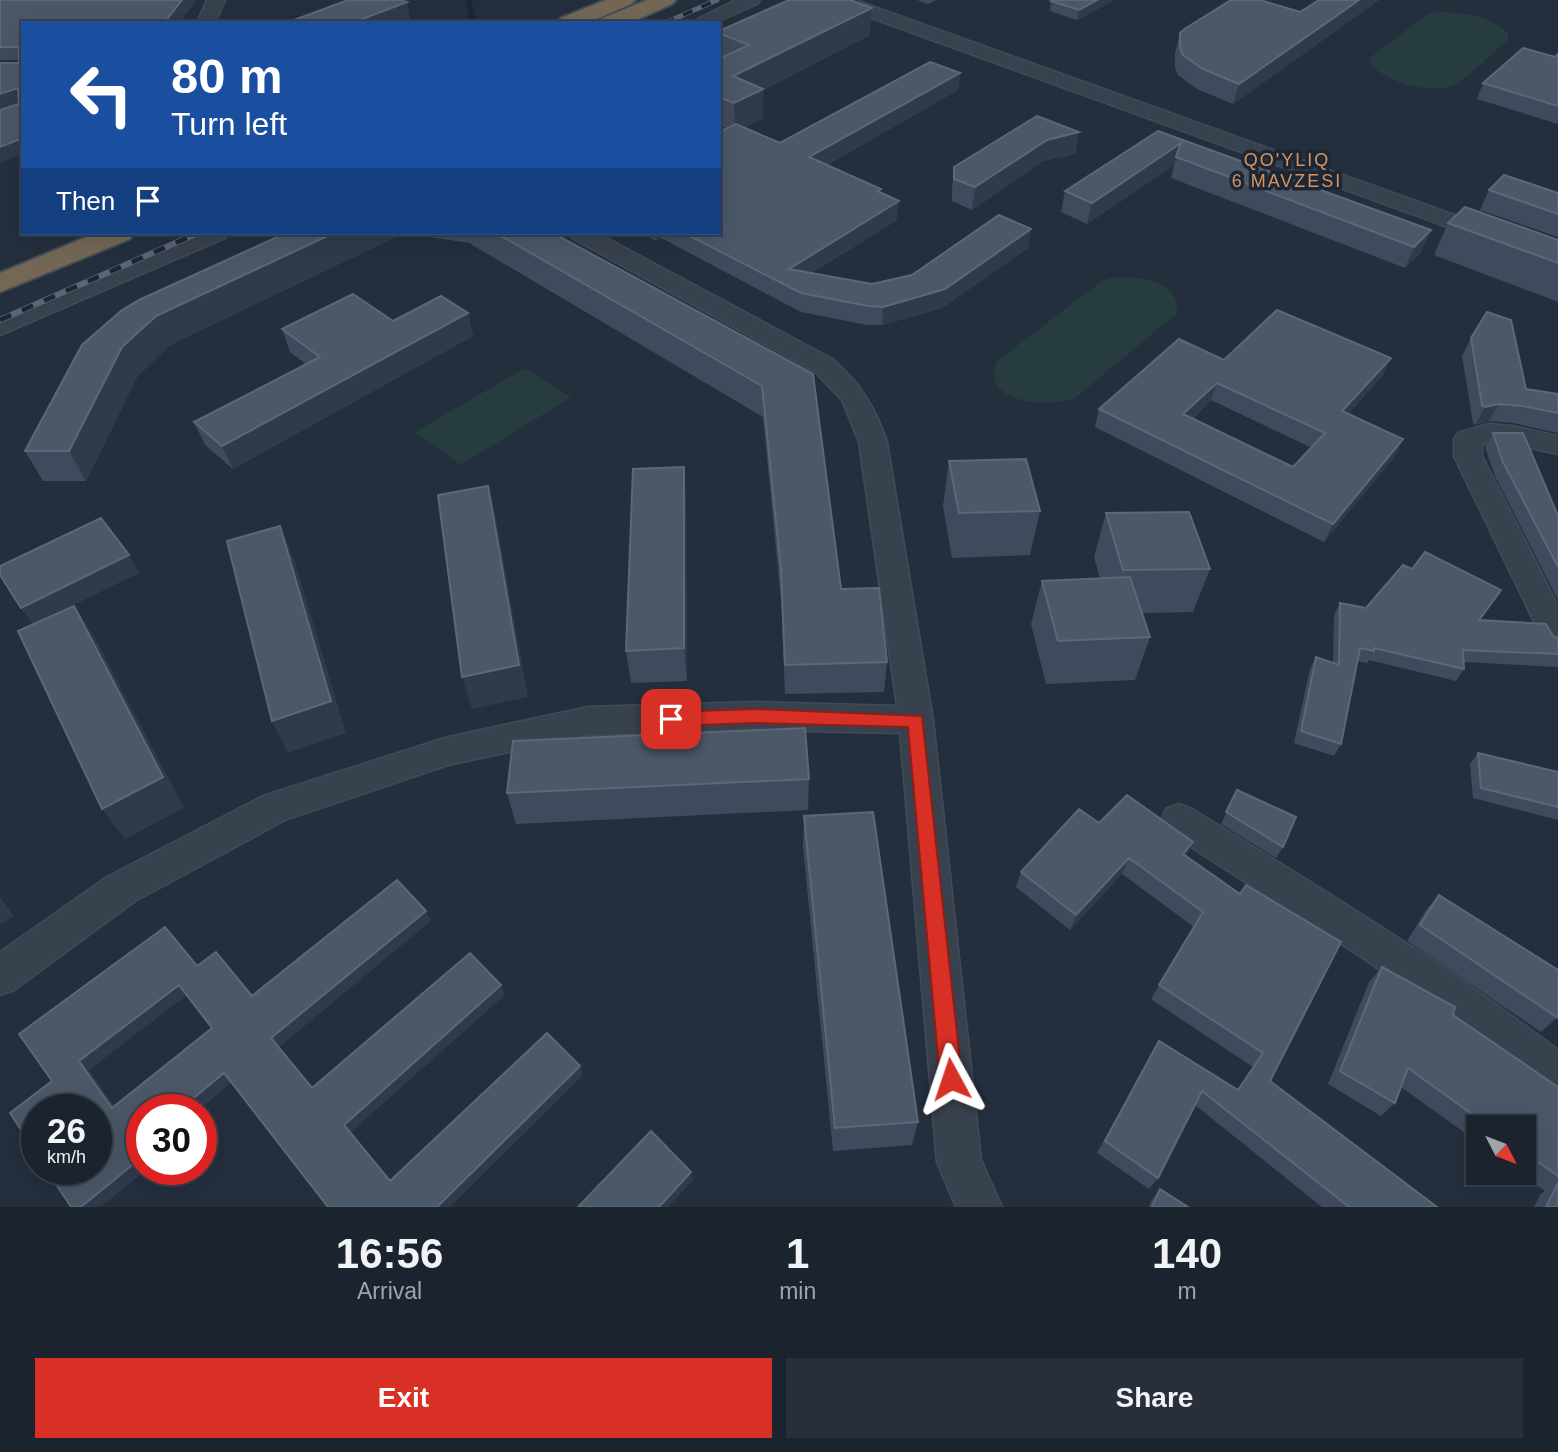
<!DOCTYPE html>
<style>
body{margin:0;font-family:Helvetica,sans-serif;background:#282f3a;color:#f1f3f6;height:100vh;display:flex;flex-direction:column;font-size:26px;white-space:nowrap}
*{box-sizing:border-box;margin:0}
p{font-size:23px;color:#a0a4aa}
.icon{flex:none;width:38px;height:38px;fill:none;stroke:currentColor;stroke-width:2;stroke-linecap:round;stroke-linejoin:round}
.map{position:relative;height:1207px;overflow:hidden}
.details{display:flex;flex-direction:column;background:#1b232e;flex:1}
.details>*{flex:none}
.hud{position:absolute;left:21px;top:21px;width:700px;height:214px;border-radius:0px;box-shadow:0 7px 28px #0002,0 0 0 2px #39404a;background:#1a4fa0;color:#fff;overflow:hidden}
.needle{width:46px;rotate:132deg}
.fabs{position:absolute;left:1466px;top:1115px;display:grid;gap:14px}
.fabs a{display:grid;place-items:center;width:70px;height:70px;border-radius:0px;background:#1b232e;box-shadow:0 7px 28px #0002,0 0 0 2px #39404a;font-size:35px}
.speed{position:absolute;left:21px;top:1094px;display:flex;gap:14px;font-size:35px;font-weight:700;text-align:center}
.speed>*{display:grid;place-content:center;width:91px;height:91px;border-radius:50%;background:#1b232e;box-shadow:0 7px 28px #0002,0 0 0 2px #39404a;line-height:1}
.speed small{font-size:18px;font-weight:400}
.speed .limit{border:10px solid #d22;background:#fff;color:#111}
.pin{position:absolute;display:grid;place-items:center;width:60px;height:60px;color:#fff;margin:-30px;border-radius:14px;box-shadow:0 4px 10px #0006}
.me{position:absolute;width:77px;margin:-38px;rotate:355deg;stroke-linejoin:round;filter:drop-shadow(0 0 5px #0008)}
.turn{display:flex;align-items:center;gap:24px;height:147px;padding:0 35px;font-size:32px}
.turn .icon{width:91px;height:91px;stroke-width:2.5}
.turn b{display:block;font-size:49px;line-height:60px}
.then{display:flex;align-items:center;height:66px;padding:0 35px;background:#0003;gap:14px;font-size:26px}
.eta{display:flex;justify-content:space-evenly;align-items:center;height:119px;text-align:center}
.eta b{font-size:42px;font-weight:700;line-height:49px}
.cta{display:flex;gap:14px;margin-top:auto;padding:14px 35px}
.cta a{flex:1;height:80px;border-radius:0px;background:#d93025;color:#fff;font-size:28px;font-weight:700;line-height:80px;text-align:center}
.cta a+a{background:#282f3a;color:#f1f3f6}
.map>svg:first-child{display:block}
</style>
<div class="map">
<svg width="1558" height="1207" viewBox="0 0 1558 1207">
<rect width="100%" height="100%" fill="#242f3e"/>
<path fill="#263c3f" d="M1438,12C1463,13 1489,15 1508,33V40C1491,53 1475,72 1457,83C1435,97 1385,82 1370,64L1371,57L1426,15Z
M1115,277C1138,276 1184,282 1176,314L1074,399C1047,407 980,405 997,361L1102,281Z
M525,368L571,397L461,465L415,432Z"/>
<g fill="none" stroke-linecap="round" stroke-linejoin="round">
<path stroke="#17263c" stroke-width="5" d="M469,0L473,23"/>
<g stroke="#414a57" stroke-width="3">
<path id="minor" d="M207,0H225L215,23H197Z
M736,0H760L757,4L714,23H690Z
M830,0H855L1558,252V267L833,4Z
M198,233H228L225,238L0,335V318Z
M569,233H597L832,359C860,382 876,409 887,442L933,720L981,1160L1002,1207H956L937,1162L900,733L755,730L588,735L448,765L287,819L135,901L14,990L0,995V952L107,877L263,796L448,737L588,707L755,702L897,706L859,442L842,400L814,371L572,238Z
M1489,424L1512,426L1558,436V454L1512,444H1482V456L1558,606V650L1547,647L1542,638L1454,456V439L1458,433Z
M1179,804L1192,809C1317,886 1441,961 1558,1050V1098L1543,1092L1456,1023L1360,956L1166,831L1161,820L1166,809Z"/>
</g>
<g stroke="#434c59" stroke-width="4">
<path id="highway" d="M606,0H635L631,4L588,23H558L561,18Z
M647,0H676L672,4L630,23H600L603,18Z
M96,233H134L130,239L0,292V273Z"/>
</g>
<use href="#minor" fill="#38414e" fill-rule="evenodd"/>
<use href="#highway" fill="#746855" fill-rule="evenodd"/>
<g stroke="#5a6575" stroke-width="5">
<path id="rail-far1" d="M665,23L717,0"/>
</g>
<g stroke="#5a6575" stroke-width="6">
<path id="rail" d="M0,320L198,233"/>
</g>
<use href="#rail-far1" stroke="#1d2633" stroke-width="3.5" stroke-dasharray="10" stroke-linecap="butt"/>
<use href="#rail" stroke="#1d2633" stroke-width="4.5" stroke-dasharray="12" stroke-linecap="butt"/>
</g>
<path fill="#3f4b5c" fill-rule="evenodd" d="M0,0H194L195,2L23,23V154L19,103L0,109L19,63V60H0Z
M917,0H936L928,4Z
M1114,0L1077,20L1050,11L1051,1Z
M1319,0H1379L1233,104L1197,89L1178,75L1175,68V53L1180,33L1300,12Z
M858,3L870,35L763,90V118L745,127L780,143L960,73L958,90L827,165L881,189L880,193L897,220L812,273L872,284L912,275L1031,229L1028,248L942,308L882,325H867L801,312L661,238L656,241L642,233H719L727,128L719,125V31Z
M1558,54V124L1477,99L1483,83L1555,57Z
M1158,131L1422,251L1405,268L1171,178L1174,165L1087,224L1061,212L1065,191Z
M1079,132L1075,154L1043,161L972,210L952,201V189L954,167Z
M1489,190L1558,193V237L1480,210Z
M1448,223L1558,240V302L1434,255Z
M404,233L170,345L137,377L86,481H43L25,451L82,345Z
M404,233H553L813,374L841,589L887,662L884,692L785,694L781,600L763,417L469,243Z
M468,313L473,336L233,469L205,445L194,422L306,364L290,352L282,329L393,321Z
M1471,338L1526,389L1558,394V433L1513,423L1489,421L1475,425L1473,423L1462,356Z
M1224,360L1383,375L1348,414L1395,456L1324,542L1095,427L1099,409ZM1211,400L1312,448L1293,467L1192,419Z
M1493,433L1558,516V600L1495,476L1485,447Z
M949,461L1040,511L1030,555L952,558L943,506Z
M686,500L687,681L631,683L626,651Z
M1106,513L1210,569L1193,612L1142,613L1150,637L1135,680L1046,684L1031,624L1042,581L1100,578L1094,557Z
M1412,569L1501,590L1480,621L1558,638V667L1464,662V669L1456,681L1369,660L1367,663L1357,661L1341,744L1334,756L1294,743L1310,669L1316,657L1333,663L1334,615L1340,603L1366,608Z
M1478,753L1558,772V820L1473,798L1470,764Z
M809,779L808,810L516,824L507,793Z
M1237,790L1283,847L1276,858L1221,824Z
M804,816L918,1122L912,1145L833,1151L803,846Z
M1099,823L1193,842L1186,856L1240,894L1270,1081L1437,1207H1322L1195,1105L1158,1178L1149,1189L1097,1153L1151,1054L1238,1090L1253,1067L1151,999L1194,927L1122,874L1070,930L1016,887L1021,872Z
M1439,895L1558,1017L1541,1032L1407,941L1426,910Z
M1382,967L1558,1087V1207H1534L1540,1195L1545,1191L1519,1172H1524V1127H1479V1143L1401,1087L1395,1103L1381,1116L1328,1084L1369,982Z
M1160,1189L1188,1207H1149L1151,1201Z"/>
<path fill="#2f3b4b" d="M182,0H194L195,2L179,23H164Z
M841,0H859L858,15L872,8L870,35L763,90V118L735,132L733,76Z
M1097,0H1114L1077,20L1079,10Z
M1359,0H1379L1233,104L1239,84Z
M407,2L411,22L409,23H352Z
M960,73L958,90L809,175V157Z
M18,88L23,102L0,109V94Z
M1079,132L1075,154L1043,161L972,210L975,187L1047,140Z
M23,138V154L0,163V147Z
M1181,143L1174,165L1087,224L1092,203Z
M899,201L897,220L789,287V269Z
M1031,229L1028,248L942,308L882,325L883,307Z
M1431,230L1422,251L1405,268L1414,247Z
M334,233H404L170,345L137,377L86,481L69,451L122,347L156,316Z
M655,233H660L661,238L656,241Z
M468,313L473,336L233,469L222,446Z
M1391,358L1383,375L1334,429L1342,411Z
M1217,383L1211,400L1177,432L1183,414Z
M1499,404L1489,421L1475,425L1485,407Z
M1403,439L1395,456L1324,542L1333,524Z
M684,467L686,500L687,681L684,648Z
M488,486L496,519L528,697L472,709L462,677Z
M280,526L294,559L346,733L288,753L272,721Z
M129,555L139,573L33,625L21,608Z
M74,606L95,638L184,808L125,839L102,809Z
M1193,842L1186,858L1183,854Z
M1129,858L1122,874L1070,930L1076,915Z
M0,897L14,916L0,925Z
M426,911L431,921L278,1048L271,1038Z
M179,985L187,995L89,1070L122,1117L112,1108L79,1061Z
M501,985L505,995L350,1133L344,1125Z
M580,1066L583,1075L450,1207H437Z
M224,1073L232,1082L199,1110H179Z
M142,1157V1169H147L101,1207H81Z
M691,1172L693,1180L668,1207H659Z"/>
<path fill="#4b5868" stroke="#5c6777" stroke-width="2" fill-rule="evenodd" d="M0,0H182L164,23H23V138L0,147V110L19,104L18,88L0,94V63H19V47H0Z
M348,0H401L407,2L352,23H286Z
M789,0H850L872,8L733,76L763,89L734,103L719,97V59L749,45L719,33V31Z
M1053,0H1097L1079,10L1051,1Z
M1231,0H1260L1300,12L1319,0H1359L1239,84L1203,69L1183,55L1180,48V33L1186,28Z
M1523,48L1555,57L1558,54V106L1483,83Z
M930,62L960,73L809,157L881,189L877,191L899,201L789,269L872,284L912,275L999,215L1031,229L945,289L883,307L868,306L801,293L684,233H719V132L736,124L780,143Z
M1037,116L1079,132L1047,140L975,187L954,179V167Z
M1158,131L1431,230L1414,247L1176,157L1181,143L1092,203L1065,191Z
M1504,175L1558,193V214L1489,190Z
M1465,207L1558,240V263L1448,223Z
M286,233H334L156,316L122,347L69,451H25L82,345L122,310L139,300Z
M496,233H553L813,374L841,589L879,588L887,662L785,665L781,570L762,386Z
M353,294L393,321L441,296L468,313L222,446L194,422L320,357L282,329Z
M1277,310L1391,358L1342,411L1403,439L1333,524L1099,409L1179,339L1224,360ZM1217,383L1325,433L1293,467L1183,414Z
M1487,312L1511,320L1526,389L1558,394V413L1523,406L1499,404L1485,407L1482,405L1471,338Z
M1493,433H1523L1558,516V567L1503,462Z
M1026,459L1040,511L959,513L949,461Z
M684,467V648L626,651L633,469Z
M488,486L519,665L462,677L438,495Z
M1189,512L1210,569L1123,570L1106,513Z
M101,518L129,555L21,608L0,575V566Z
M280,526L331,701L272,721L227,541Z
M1425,552L1501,590L1479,620L1546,624L1553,636L1558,638V654L1463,650L1464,669L1374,648V651L1360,648L1341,744L1301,731L1316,657L1339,665L1340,603L1366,608L1403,565L1412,569Z
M1130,577L1150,637L1058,641L1042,581Z
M74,606L163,777L102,809L18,631Z
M805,728L809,779L507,793L513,741Z
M1478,753L1558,772V807L1481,788Z
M1237,790L1296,817L1283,847L1226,812Z
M1127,795L1193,842L1183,854L1240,894L1246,885L1341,942L1270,1081L1437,1207H1349L1202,1091L1158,1178L1105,1141L1159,1041L1238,1090L1263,1053L1159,985L1203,912L1129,858L1076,915L1021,872L1079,809L1099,823Z
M873,812L918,1122L835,1128L804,816Z
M397,880L426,911L271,1038L312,1088L470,953L501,985L344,1125L390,1181L547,1033L580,1066L437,1207H328L224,1073L179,1110H142V1140L140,1142L142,1145V1157L81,1207H71L46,1169H96V1110H37V1154L10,1113L52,1081L19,1034L165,927L197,966L216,952L252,996ZM179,985L212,1028L112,1108L79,1061Z
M1439,895L1558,970V1018L1420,925Z
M1382,967L1455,1007L1453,1015L1558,1087V1176L1524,1152V1127H1490L1408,1068L1395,1103L1340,1071Z
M651,1131L691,1172L659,1207H578Z
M1558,1183V1207H1546Z
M1160,1189L1188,1207H1152Z"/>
<path fill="#d93025" stroke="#8d1f18" stroke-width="2" d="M755,709L922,716L962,1079L958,1087L951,1090L943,1087L940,1079L908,727L755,723L671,726L665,724L663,719L665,714L671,712Z"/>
<g text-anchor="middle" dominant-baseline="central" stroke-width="7" stroke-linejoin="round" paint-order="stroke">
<g font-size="18" letter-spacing="2" fill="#d59563" stroke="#1d2633">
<text x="1287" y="160">QO'YLIQ<tspan x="1287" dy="21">6 MAVZESI</tspan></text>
</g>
</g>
</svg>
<div class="fabs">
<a><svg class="needle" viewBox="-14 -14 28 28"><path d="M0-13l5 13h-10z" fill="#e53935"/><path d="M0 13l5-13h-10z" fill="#a0a4aa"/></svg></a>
</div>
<div class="speed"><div>26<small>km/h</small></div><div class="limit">30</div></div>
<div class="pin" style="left:671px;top:719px;background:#d93025"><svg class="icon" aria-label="arrive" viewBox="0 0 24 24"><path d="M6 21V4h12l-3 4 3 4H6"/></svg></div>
<svg class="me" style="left:951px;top:1079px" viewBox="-20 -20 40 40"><path d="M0-17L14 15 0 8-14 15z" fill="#d93025" stroke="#fff" stroke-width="4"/></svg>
<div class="hud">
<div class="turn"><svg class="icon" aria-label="left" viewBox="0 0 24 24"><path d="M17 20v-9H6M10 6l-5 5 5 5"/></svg><div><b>80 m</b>Turn left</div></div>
<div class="then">Then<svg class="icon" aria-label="arrive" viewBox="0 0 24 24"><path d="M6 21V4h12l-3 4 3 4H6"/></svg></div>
</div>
</div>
<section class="details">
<div class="eta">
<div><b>16:56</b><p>Arrival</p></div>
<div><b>1</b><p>min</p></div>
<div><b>140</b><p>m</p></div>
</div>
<div class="cta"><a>Exit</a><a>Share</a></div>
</section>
